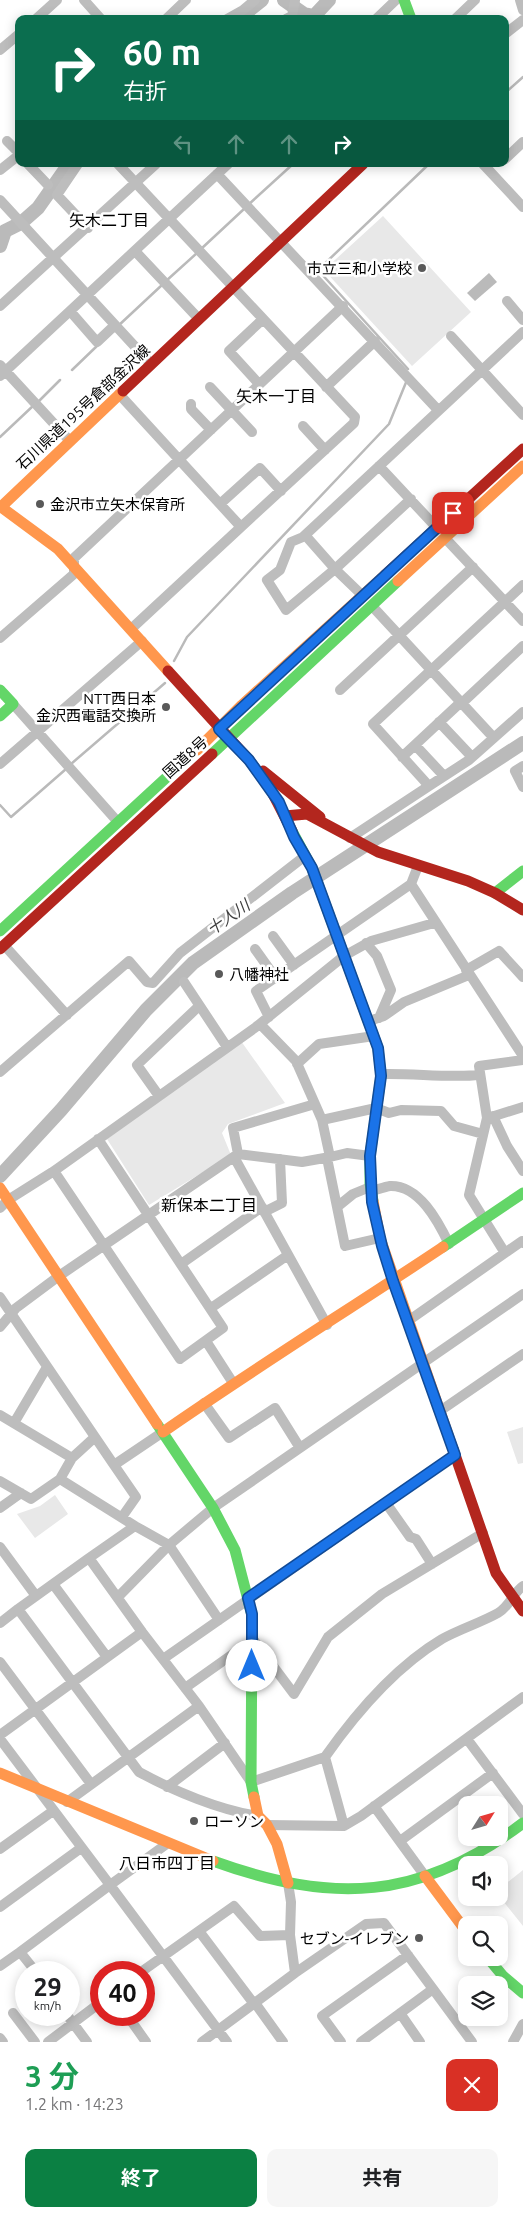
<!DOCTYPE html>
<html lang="ja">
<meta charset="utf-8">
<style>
body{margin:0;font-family:Ubuntu,"Noto Sans JP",sans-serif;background:#f6f6f6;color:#202124;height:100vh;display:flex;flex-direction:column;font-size:19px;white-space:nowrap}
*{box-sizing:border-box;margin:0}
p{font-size:16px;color:#757577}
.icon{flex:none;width:28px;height:28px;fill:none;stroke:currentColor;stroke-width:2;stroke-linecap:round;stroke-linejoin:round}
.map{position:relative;height:2042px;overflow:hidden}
.side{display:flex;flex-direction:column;background:#fff;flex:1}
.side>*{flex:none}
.banner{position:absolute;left:15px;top:15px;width:494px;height:152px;border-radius:10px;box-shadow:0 2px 12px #0003;background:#0b6e4f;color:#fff;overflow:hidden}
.needle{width:32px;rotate:53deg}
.controls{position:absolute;left:458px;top:1796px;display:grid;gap:10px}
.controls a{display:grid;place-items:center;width:50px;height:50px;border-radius:10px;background:#fff;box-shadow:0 2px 12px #0003;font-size:25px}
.speed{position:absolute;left:15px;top:1961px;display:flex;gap:10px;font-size:25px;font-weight:700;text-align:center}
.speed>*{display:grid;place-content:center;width:65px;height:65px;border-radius:50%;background:#fff;box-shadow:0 2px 12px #0003;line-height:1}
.speed small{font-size:12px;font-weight:400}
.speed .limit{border:8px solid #d22;background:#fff;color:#111}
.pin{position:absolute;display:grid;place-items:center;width:42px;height:42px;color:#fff;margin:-21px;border-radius:10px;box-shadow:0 2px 8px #0006}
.me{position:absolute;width:55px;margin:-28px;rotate:0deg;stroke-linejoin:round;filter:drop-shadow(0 0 4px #0008)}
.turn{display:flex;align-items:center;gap:18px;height:105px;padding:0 25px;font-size:22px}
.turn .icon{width:65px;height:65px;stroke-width:2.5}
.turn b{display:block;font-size:35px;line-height:42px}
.lanes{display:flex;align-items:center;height:48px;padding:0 25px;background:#0003;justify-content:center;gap:25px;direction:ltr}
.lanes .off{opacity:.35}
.round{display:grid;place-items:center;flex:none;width:52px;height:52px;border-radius:10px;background:#f6f6f6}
.overview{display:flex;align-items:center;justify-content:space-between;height:85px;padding:0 25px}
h1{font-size:30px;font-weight:700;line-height:38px;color:#1e9e55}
.primary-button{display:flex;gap:10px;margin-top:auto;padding:10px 25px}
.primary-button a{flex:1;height:58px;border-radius:10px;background:#0b8043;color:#fff;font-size:20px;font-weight:700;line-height:58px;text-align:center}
.primary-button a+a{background:#f6f6f6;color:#202124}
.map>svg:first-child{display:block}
</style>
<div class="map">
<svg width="523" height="2042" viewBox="0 0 523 2042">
<rect width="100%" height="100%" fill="#fff"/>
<path fill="#e8e8e8" d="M383,216L471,312L412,366L324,270Z
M241,1041L285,1103L228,1124L222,1133L231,1155L149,1205L107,1139Z
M523,1427V1463L518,1464L507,1432Z
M55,1495L68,1514L35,1538L17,1514L40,1506Z
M523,1870V1926L499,1896V1889Z"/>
<path fill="#bababa" d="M489,273L497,282L475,301L467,293Z"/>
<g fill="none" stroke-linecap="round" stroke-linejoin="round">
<path stroke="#bababa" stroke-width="2.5" d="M505,93L523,77
M248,205L293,164
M201,249L244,209
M166,281L197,253
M118,326L162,285
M408,369L318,270L429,164
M72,370L98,345
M38,402L60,380
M0,437L34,405
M174,661L187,637L389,424L407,380
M71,764L165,683
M0,805L11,817L66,769"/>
<path stroke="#bababa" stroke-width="14" d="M284,0L304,14L314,16L329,0
M238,19L262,0
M0,246L5,231L21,223L38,208L69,164
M0,1176L61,1110L146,1010L193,963L292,893L523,743"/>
<path stroke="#bdbdbd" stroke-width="10" d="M84,0L101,19
M520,0L523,10
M36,19L57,0
M166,19L186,0
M227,19L243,10L255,0
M286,19L292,16L295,0
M376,19L396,0
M455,19L475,0
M505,34L523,20
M0,50L19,34
M7,141L19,153
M505,159L523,142
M28,164L48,185
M78,164L57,195L88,228
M118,164L355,417L354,423L241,527
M483,164L523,207
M0,170L19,155
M217,174L438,410
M0,200L151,364
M135,251L199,319
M507,301L523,320
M0,306L156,164
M70,311L97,342L115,325
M451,336L523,415
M0,365L69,440
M0,376L228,164
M259,384L229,351L263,319
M210,387L252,432
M326,387L375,341
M119,394L241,527L131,629
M191,404V409L211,430
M303,426L325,450
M379,466L437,528
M220,504L260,468L281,491
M305,535L335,569L411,499
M445,538L523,621
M363,596L335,569L286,610L267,580L280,570L291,542L303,537L523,332
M372,606L493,737
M0,638L74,574V558L343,306
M340,690L473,567
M462,703L523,646
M13,704L117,821
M439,722L472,757
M415,745L444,776
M402,757L461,702
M0,764L142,641
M523,766L515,771L523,787
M429,786L469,760L523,712
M350,838L429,786L373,724L523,585
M418,866L411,884L523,1056
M273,936L294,965
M366,943L377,956L391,990L379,1018
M4,945L67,1015
M255,949L275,977
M466,970L499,951L523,977
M184,982L227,1047
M269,1017L256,991L411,884
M369,1021L384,1016L404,1002L469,975
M297,1064L319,1044L374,1036
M0,1072L129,961L147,982L153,983L180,953L305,856
M381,1074C414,1073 447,1078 480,1075
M159,1096L137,1065L198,1007
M315,1104L322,1120L330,1157L347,1153L370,1156
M493,1116L507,1146L523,1171
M488,1118L523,1107
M322,1120L376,1108L389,1113L401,1110L441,1111L454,1126L483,1134
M238,1154L302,1162L330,1157
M234,1157L327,1325
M327,1158L345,1246L380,1238
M54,1171L180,1359L223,1328L98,1139
M371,1191C376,1190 384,1187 390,1186C419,1185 438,1221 449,1244
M337,1207L353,1194L370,1187
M0,1208L8,1200L54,1171L256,1027L344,956L371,941L434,923
M264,1212L282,1203L280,1159
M505,1253L469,1195L487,1118L479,1066L523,1060
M181,1264L262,1207
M0,1297L95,1437L72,1458L60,1479L135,1526L89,1558
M211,1308L288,1255
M408,1321L522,1241L523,1243
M0,1327L16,1308L59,1276L238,1154L233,1128L315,1104L296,1061L260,1024
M206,1341L233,1383
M204,1403L229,1438L275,1408L300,1448
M440,1411L523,1354
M0,1415L72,1458
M14,1423L47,1367
M95,1437L114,1465L163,1432
M114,1465L136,1497L122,1517
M0,1481L31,1499L60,1479
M386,1503L410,1537L416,1539L432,1564
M0,1508L21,1493
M135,1526L169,1545L219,1620
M0,1547L36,1596
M53,1584L107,1657
M118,1597L169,1545L213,1508L523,1294
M18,1609L89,1558L142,1632L199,1706L251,1782L325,1757L344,1826
M0,1623L18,1609L139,1772C174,1791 219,1810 258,1816
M252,1638L294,1694L328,1637L382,1594L483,1533
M163,1659L455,1455
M0,1662L91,1784
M185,1688L240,1649H252
M0,1735L142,1632
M0,1739L110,1885L20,1952L36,1972
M467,1739L523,1814
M325,1757C356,1713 395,1667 442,1639C460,1629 480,1623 498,1613C510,1606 513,1593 523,1586
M167,1787L225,1743
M67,1802L199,1706
M374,1806L425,1876
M267,1825L344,1826L361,1816L523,1697
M400,1841L493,1773
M168,1843L110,1885L227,2042
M0,1849L53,1811
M0,1907L81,1848
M199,1931L254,2004
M0,1966L20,1952
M141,1972L234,1906L260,1936L290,1935
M295,1973L366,1924L384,1923L433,1989L361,2042
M433,1989L472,2042
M255,2003L283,2042
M13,2013L35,2042
M400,2013L420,2042
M67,2015L87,2042
M127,2015L146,2042
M0,2038L3,2042
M48,2042L101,2002
M202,2042L295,1973L290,1935L291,1902L288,1883
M341,2042L322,2016L408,1955
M513,2042L523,2024"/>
<path stroke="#63d668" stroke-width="11" d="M404,0L411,19
M0,690L13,704L0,716
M212,754L398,581
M292,831L312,868L378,1048L381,1076L370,1156V1183L373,1201
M495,893L523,871
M0,931L167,777
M443,1247L523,1193
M157,1424L213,1508L235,1550L252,1615L251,1782L254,1797
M213,1861C332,1904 420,1901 523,1823
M488,1958L503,1976L523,1993"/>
<path stroke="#ff974d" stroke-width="11" d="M123,391L1,507L58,549L168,671
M398,581L523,466
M197,750L242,705L385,575
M0,1188L157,1424
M373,1201L380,1238L453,1449
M163,1432C255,1368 350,1309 443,1247
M0,1773L213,1861
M254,1797L258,1816L267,1825L277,1844L288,1883
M425,1876L466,1931"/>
<path stroke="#b3261e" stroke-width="11" d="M123,391L363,164
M385,575L523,449
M168,671L249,760L271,790L292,831
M263,771L320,817
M285,816L307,814L378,852L468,881L495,893L523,910
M0,949L212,754
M453,1449L496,1573L523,1611"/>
</g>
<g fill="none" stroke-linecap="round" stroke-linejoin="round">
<g stroke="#114b97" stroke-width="12">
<path id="route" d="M252,1666V1614L248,1598L455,1455L393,1281L382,1246L372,1202L370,1156L381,1076L378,1048L312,868L294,837L279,802L249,760L219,729L453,513"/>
</g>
<use href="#route" stroke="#1a73e8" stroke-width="9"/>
</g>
<g fill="#595959" stroke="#fff" stroke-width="2">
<circle cx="422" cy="268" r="5"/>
<circle cx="40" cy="504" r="5"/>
<circle cx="166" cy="707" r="5"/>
<circle cx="219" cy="974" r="5"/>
<circle cx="194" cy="1821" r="5"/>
<circle cx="419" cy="1938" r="5"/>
</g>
<g text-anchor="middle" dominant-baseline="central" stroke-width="5" stroke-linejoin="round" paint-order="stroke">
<g font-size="15" fill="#000" stroke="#fff" text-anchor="end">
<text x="412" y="268">市立三和小学校</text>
<text x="50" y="504" text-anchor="start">金沢市立矢木保育所</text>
<text x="156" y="698">NTT西日本<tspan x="156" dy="17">金沢西電話交換所</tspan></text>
<text x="229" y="974" text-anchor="start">八幡神社</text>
<text x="204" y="1821" text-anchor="start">ローソン</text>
<text x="409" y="1938">セブン-イレブン</text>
</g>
<g font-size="15" fill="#000" stroke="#fff">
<text transform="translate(83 407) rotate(-43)">石川県道195号倉部金沢線</text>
<text transform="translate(185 757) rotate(-42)">国道8号</text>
</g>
<g font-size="16" fill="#000" stroke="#fff">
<text x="109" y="220">矢木二丁目</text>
<text x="276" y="396">矢木一丁目</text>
<text x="209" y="1205">新保本二丁目</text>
<text x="167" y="1863">八日市四丁目</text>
</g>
<g font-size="16" font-style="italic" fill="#3e3e3e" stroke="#fff">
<text transform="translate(228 917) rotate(-35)">十人川</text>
</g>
</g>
</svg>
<div class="controls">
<a><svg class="needle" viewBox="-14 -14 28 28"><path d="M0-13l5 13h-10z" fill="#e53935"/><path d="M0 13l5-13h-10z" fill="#757577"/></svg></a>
<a><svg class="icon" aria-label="sound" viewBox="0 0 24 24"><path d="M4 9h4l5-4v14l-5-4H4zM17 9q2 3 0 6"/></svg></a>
<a><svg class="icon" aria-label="search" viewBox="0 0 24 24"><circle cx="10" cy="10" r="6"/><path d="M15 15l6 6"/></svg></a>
<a><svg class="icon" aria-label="layers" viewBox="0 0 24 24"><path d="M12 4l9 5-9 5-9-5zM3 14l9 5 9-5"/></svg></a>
</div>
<div class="speed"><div>29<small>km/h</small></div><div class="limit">40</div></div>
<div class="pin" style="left:453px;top:513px;background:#d93025"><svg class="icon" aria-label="arrive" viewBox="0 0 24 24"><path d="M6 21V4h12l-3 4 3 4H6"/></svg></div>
<svg class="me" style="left:252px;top:1666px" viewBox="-20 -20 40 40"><circle r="19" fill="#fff"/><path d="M0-13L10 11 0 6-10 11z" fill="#1a73e8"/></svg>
<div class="banner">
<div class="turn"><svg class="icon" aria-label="right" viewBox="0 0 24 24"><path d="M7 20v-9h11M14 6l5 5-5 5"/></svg><div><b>60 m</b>右折</div></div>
<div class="lanes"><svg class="icon off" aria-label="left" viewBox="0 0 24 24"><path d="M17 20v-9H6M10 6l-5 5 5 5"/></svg><svg class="icon off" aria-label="ahead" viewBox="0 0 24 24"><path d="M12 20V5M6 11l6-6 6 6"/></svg><svg class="icon off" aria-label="ahead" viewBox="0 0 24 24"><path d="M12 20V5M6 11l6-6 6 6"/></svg><svg class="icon" aria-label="right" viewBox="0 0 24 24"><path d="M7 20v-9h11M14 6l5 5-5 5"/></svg></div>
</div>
</div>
<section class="side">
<div class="overview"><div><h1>3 分</h1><p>1.2 km · 14:23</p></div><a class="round" style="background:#d93025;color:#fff"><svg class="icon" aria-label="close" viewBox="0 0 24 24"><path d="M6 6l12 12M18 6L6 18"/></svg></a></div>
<div class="primary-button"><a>終了</a><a>共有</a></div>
</section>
